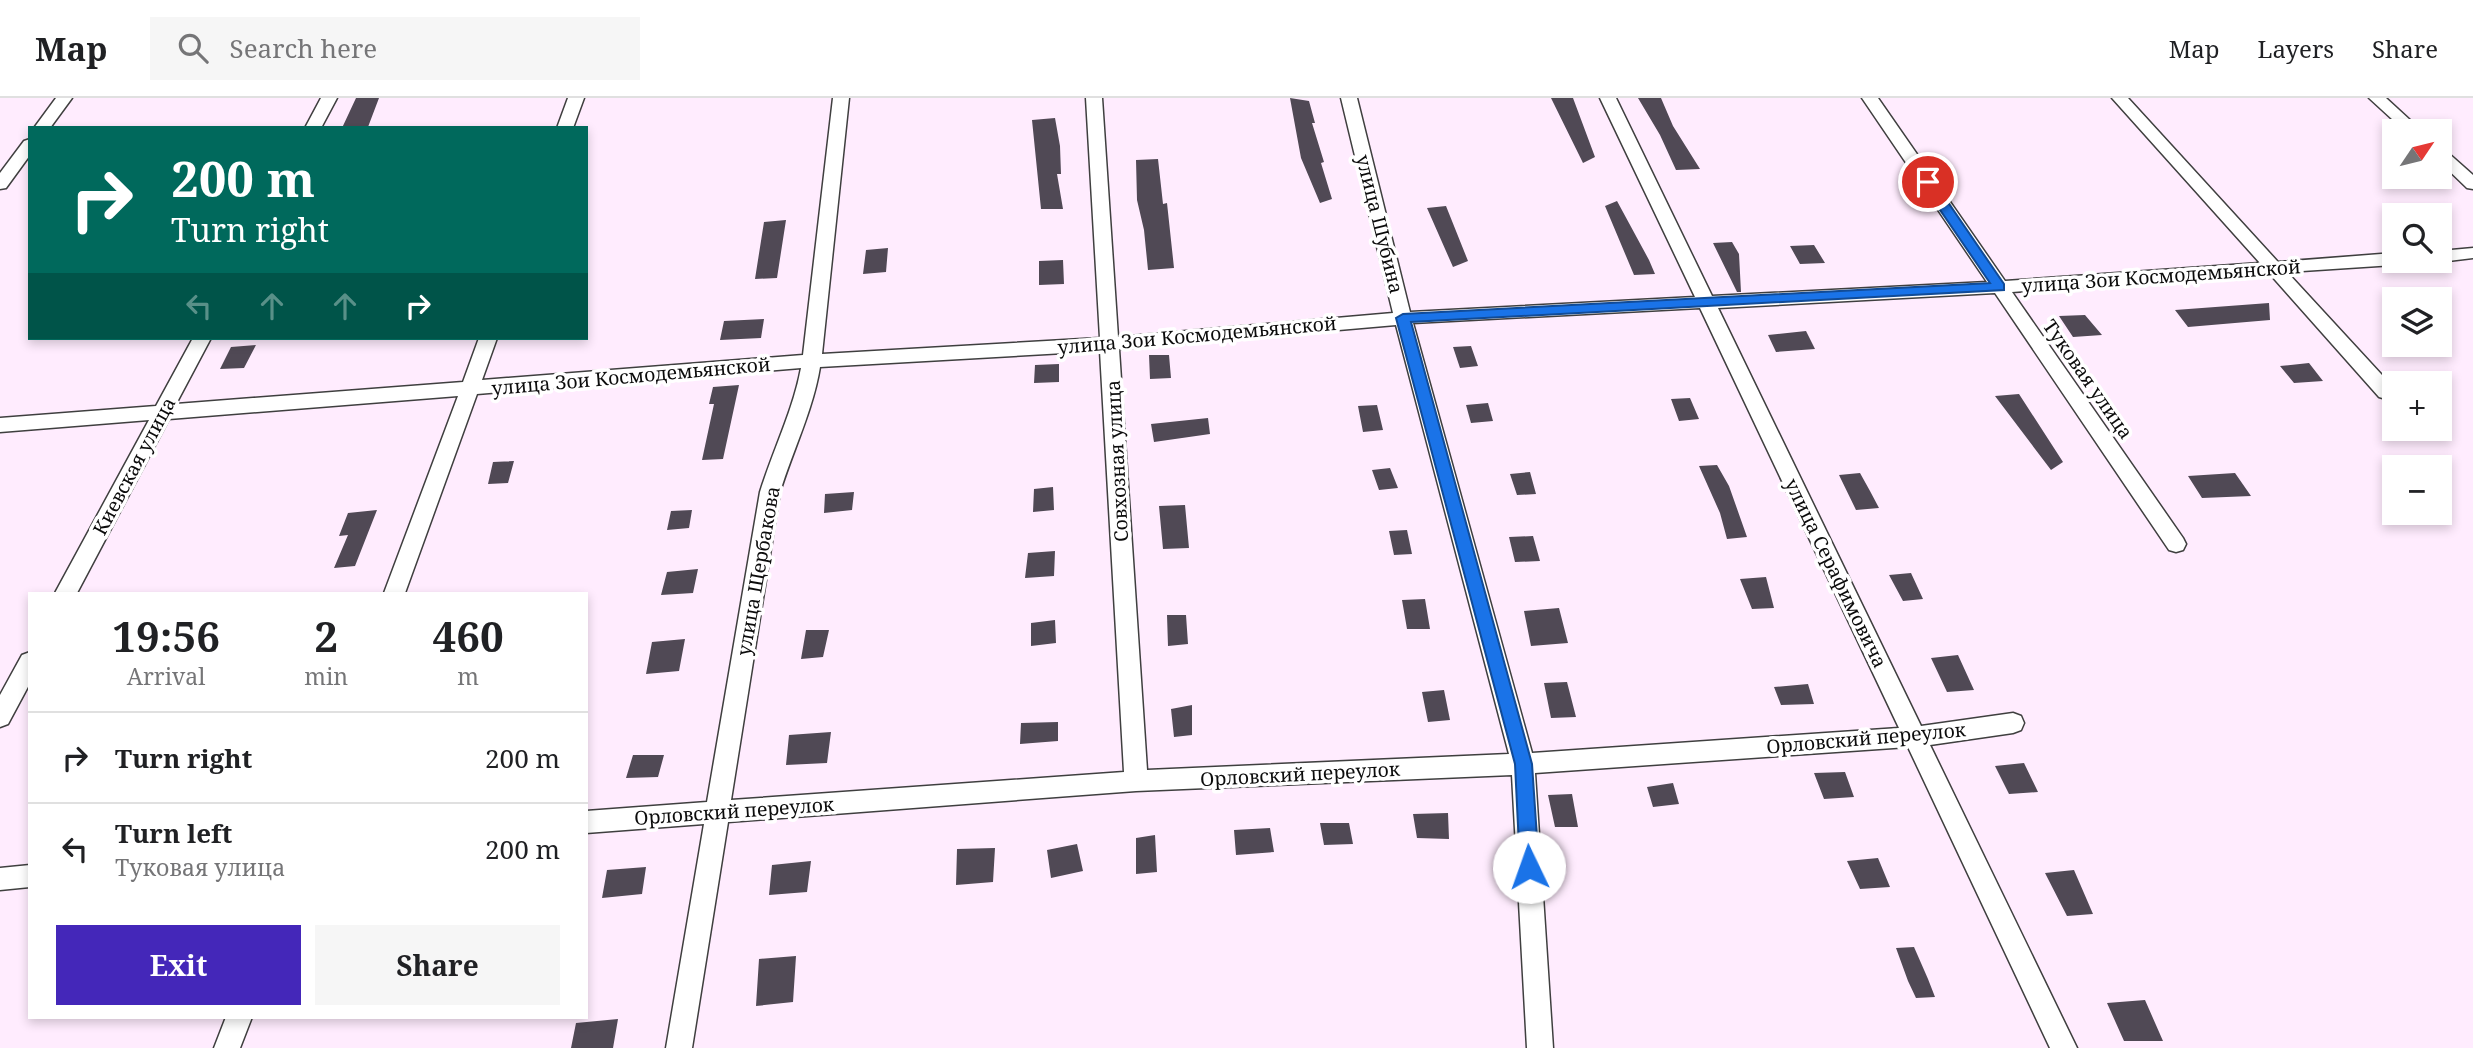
<!DOCTYPE html>
<meta charset="utf-8">
<style>
body{margin:0;font-family:"Noto Serif",serif;background:#f6f6f6;color:#202124;height:100vh;display:flex;flex-direction:column;font-size:26px;white-space:nowrap}
*{box-sizing:border-box;margin:0}
p{font-size:23px;color:#757577}
.icon{flex:none;width:38px;height:38px;fill:none;stroke:currentColor;stroke-width:2;stroke-linecap:round;stroke-linejoin:round}
.map{position:relative;flex:1;overflow:hidden}
.side{position:absolute;left:28px;top:494px;width:560px;height:427px;display:flex;flex-direction:column;background:#fff;border-radius:0px;box-shadow:0 4px 10px #0003}
.side>*{flex:none}
.hud{position:absolute;left:28px;top:28px;width:560px;height:214px;border-radius:0px;box-shadow:0 4px 10px #0003;background:#00695c;color:#fff;overflow:hidden}
.needle{width:46px;rotate:55deg}
.tools{position:absolute;left:2382px;top:21px;display:grid;gap:14px}
.tools a{display:grid;place-items:center;width:70px;height:70px;border-radius:0px;background:#fff;box-shadow:0 4px 10px #0003;font-size:35px}
.pin{position:absolute;display:grid;place-items:center;width:60px;height:60px;color:#fff;margin:-30px;border:4px solid #fff;border-radius:50%;box-shadow:0 2px 7px #0007}
.me{position:absolute;width:77px;margin:-38px;rotate:357deg;stroke-linejoin:round;filter:drop-shadow(0 0 5px #0008)}
.turn{display:flex;align-items:center;gap:24px;height:147px;padding:0 28px;font-size:32px}
.turn .icon{width:91px;height:91px;stroke-width:2.5}
.turn b{display:block;font-size:49px;line-height:60px}
.lanes{display:flex;align-items:center;height:66px;padding:0 28px;background:#0003;justify-content:center;gap:35px;direction:ltr}
.lanes .off{opacity:.35}
.eta{display:flex;justify-content:space-evenly;align-items:center;height:119px;text-align:center}
.eta b{font-size:42px;font-weight:700;line-height:49px}
.primary-button{display:flex;gap:14px;margin-top:auto;padding:14px 28px}
.primary-button a{flex:1;height:80px;border-radius:0px;background:#4427b9;color:#fff;font-size:28px;font-weight:700;line-height:80px;text-align:center}
.primary-button a+a{background:#f6f6f6;color:#202124}
ul{padding:0;list-style:none}
li{display:flex;align-items:center;gap:21px;height:91px;padding:0 28px;border-top:2px solid #e0e0e0}
li div{flex:1}
li b{display:block;font-size:26px}
li em{font-style:normal}
header{display:flex;align-items:center;gap:42px;box-sizing:border-box;height:98px;padding:0 35px;background:#fff;border-bottom:2px solid #e0e0e0}
header strong{font-size:33px}
nav{display:flex;gap:38px;margin-inline-start:auto;font-size:24px}
.search{width:490px;height:63px;background:#f6f6f6;display:flex;align-items:center;gap:18px;box-sizing:border-box;padding:0 24px;border-radius:0px;color:#757577;font-size:26px}
.map>svg:first-child{display:block}
</style>
<header>
<strong>Map</strong>
<div class="search"><svg class="icon" aria-label="search" viewBox="0 0 24 24"><circle cx="10" cy="10" r="6"/><path d="M15 15l6 6"/></svg>Search here</div>
<nav><a>Map</a><a>Layers</a><a>Share</a></nav>
</header>
<div class="map">
<svg width="2473" height="950" viewBox="0 0 2473 950">
<rect width="100%" height="100%" fill="#ffecfe"/>
<path fill="#504955" d="M356,0H379L368,29L342,30Z
M1290,0L1309,3L1315,25H1312L1324,64L1321,65L1332,101L1320,105L1301,60Z
M1551,0H1573L1595,59L1583,65Z
M1638,0H1661L1673,28L1700,71L1676,72L1660,37Z
M1055,20L1060,48L1061,76H1057L1063,111H1041L1032,22Z
M1158,61L1163,106L1167,105L1174,170L1148,172L1144,132L1137,102L1136,62Z
M1617,103L1649,162L1655,176L1634,177L1605,108Z
M1446,108L1468,163L1453,169L1427,110Z
M786,122L777,180L755,181L764,124Z
M1732,144L1739,156L1741,194H1737L1713,145Z
M1814,147L1825,165L1800,166L1790,148Z
M888,150L886,174L863,176L866,152Z
M1063,162L1064,186L1039,187V163Z
M2269,205L2270,222L2188,229L2175,212Z
M2085,217L2102,237L2073,239L2059,218Z
M764,221L761,240L720,242L724,223Z
M1806,233L1815,251L1776,254L1768,237Z
M256,247L244,270L220,271L231,249Z
M1471,248L1478,268L1460,270L1453,249Z
M1149,257H1169L1171,280L1150,281Z
M2309,265L2323,283L2294,285L2280,268Z
M1059,266V284L1034,285L1035,267Z
M739,287L723,361L702,362L714,306H709L713,289Z
M2019,296L2063,364L2051,372L1995,298Z
M1690,300L1699,321L1679,323L1671,301Z
M1488,305L1493,323L1471,325L1466,307Z
M1377,307L1383,332L1363,334L1358,308Z
M1208,320L1210,336L1154,344L1151,326Z
M514,363L508,385L488,386L493,364Z
M1717,367L1729,388L1747,439L1727,441L1720,415L1699,368Z
M1390,370L1398,390L1379,392L1372,372Z
M1530,374L1536,396L1517,397L1510,376Z
M1860,375L1870,393L1879,410L1856,412L1839,377Z
M2235,375L2251,398L2202,400L2188,378Z
M1053,389L1054,412L1033,414L1034,391Z
M854,394L852,412L824,415L825,396Z
M1185,407L1189,450L1163,451L1159,408Z
M377,412L355,468L334,470L348,437L339,438L348,415Z
M692,412L689,430L667,432L671,413Z
M1407,432L1412,456L1394,457L1389,433Z
M1533,438L1540,463L1515,464L1509,439Z
M1055,453L1054,478L1025,480L1028,455Z
M698,471L693,495L661,497L667,474Z
M1911,475L1923,501L1903,503L1889,477Z
M1766,479L1774,510L1752,511L1740,481Z
M1425,501L1430,531H1407L1402,502Z
M1559,510L1568,545L1531,548L1524,513Z
M1167,517H1186L1188,546L1168,548Z
M1055,522L1056,545L1031,548V525Z
M806,532H829L823,559L801,561Z
M685,541L679,573L646,576L652,544Z
M1958,557L1974,592L1947,594L1931,560Z
M1567,584L1576,619L1551,620L1544,585Z
M1808,586L1814,606L1781,607L1774,589Z
M1444,592L1450,622L1428,624L1422,594Z
M1192,607V637L1174,639L1171,611Z
M1058,624V643L1020,646L1021,625Z
M831,634L827,665L786,667L789,637Z
M633,657H664L658,679L626,680Z
M2024,665L2038,694L2009,696L1995,668Z
M1845,674L1854,699L1824,701L1814,675Z
M1673,685L1679,706L1653,709L1647,689Z
M1572,696L1578,729H1555L1548,697Z
M1448,715L1449,741L1417,740L1413,716Z
M1320,725H1349L1353,746L1324,747Z
M1270,730L1274,754L1236,757L1234,732Z
M1155,737L1157,774L1136,776V740Z
M1077,746L1083,773L1051,780L1047,752Z
M995,750L993,784L956,787L957,751Z
M1878,760L1890,789L1860,791L1847,763Z
M811,763L807,794L769,797L772,767Z
M646,769L642,796L602,800L607,772Z
M2074,772L2093,816L2067,818L2045,775Z
M1914,849L1928,881L1935,899L1916,900L1908,883L1896,850Z
M796,858L793,904L756,908L759,861Z
M2145,902L2163,943H2124L2107,905Z
M618,921L613,950H571L576,925Z"/>
<g fill="none" stroke-linecap="round" stroke-linejoin="round">
<g stroke="#3f3f3f" stroke-width="3">
<path id="street" d="M56,0H72L50,30H34Z
M321,0H337L321,30H305Z
M568,0H584L573,30H557Z
M833,0H849L822,256L1100,240L1086,0H1102L1118,239L1393,215L1341,0H1357L1410,214L1695,199L1600,0H1616L1712,198L1987,184L1862,0H1878L2005,183L2260,165L2112,0H2128L2278,164L2394,155V163H2401L2394,167L2287,174L2393,289L2394,296L2386,301L2379,299L2269,175L2012,194L2183,440L2186,446L2183,452L2176,454L2169,452L1995,195L1718,210L1921,628L2013,615L2021,618L2024,625L2021,632L2013,635L1930,647L2077,950H2050L1908,649L1535,675L1553,950H1527L1512,677L1136,693L728,724L692,950H666L704,726L586,735V713L707,704L760,394C773,352 793,313 801,270L477,296L405,495H384L458,298L169,321L77,495H55L149,322L0,334V320L156,308L193,240H211L176,306L463,284L479,240H497L482,282L803,257ZM1700,210L1899,630L1532,655L1413,225ZM1396,227L1509,656L1147,672L1119,251ZM1100,253L1124,674L731,702L780,394C793,352 813,312 820,269Z
M2369,0H2386L2422,33H2405Z
M30,41V57L6,90L0,91V75L24,43Z
M2440,51L2446,53L2473,77V91L2467,90L2440,64Z
M2473,150V160L2440,164L2437,163H2440V153Z
M30,554V585L8,626L0,629V597L22,557Z
M30,767V789L0,792V770Z
M226,919H252L240,950H214Z"/>
</g>
<use href="#street" fill="#fff" fill-rule="evenodd"/>
</g>
<path fill="#1a73e8" stroke="#114b97" stroke-width="2" d="M1928,80L1932,81L2004,186V192L1411,224L1532,666L1539,769L1536,775L1529,778L1523,775L1520,769L1515,666L1396,220L1403,216L1990,185L1921,84Z"/>
<g text-anchor="middle" dominant-baseline="central" stroke-width="7" stroke-linejoin="round" paint-order="stroke">
<g font-size="19" fill="#0c0c0c" stroke="#fff">
<text transform="translate(1380 126) rotate(76)">улица Шубина</text>
<text transform="translate(2161 178) rotate(-4)">улица Зои Космодемьянской</text>
<text transform="translate(1197 237) rotate(-5)">улица Зои Космодемьянской</text>
<text transform="translate(631 278) rotate(-5)">улица Зои Космодемьянской</text>
<text transform="translate(2088 281) rotate(55)">Туковая улица</text>
<text transform="translate(1117 363) rotate(-93)">Совхозная улица</text>
<text transform="translate(134 368) rotate(-62)">Киевская улица</text>
<text transform="translate(758 473) rotate(-80)">улица Щербакова</text>
<text transform="translate(1836 475) rotate(64)">улица Серафимовича</text>
<text transform="translate(1866 640) rotate(-5)">Орловский переулок</text>
<text transform="translate(1300 676) rotate(-3)">Орловский переулок</text>
<text transform="translate(734 713) rotate(-4)">Орловский переулок</text>
</g>
</g>
</svg>
<div class="tools">
<a><svg class="needle" viewBox="-14 -14 28 28"><path d="M0-13l5 13h-10z" fill="#e53935"/><path d="M0 13l5-13h-10z" fill="#757577"/></svg></a>
<a><svg class="icon" aria-label="search" viewBox="0 0 24 24"><circle cx="10" cy="10" r="6"/><path d="M15 15l6 6"/></svg></a>
<a><svg class="icon" aria-label="layers" viewBox="0 0 24 24"><path d="M12 4l9 5-9 5-9-5zM3 14l9 5 9-5"/></svg></a>
<a>+</a>
<a>−</a>
</div>
<div class="pin" style="left:1928px;top:84px;background:#d93025"><svg class="icon" aria-label="arrive" viewBox="0 0 24 24"><path d="M6 21V4h12l-3 4 3 4H6"/></svg></div>
<svg class="me" style="left:1529px;top:769px" viewBox="-20 -20 40 40"><circle r="19" fill="#fff"/><path d="M0-13L10 11 0 6-10 11z" fill="#1a73e8"/></svg>
<div class="hud">
<div class="turn"><svg class="icon" aria-label="right" viewBox="0 0 24 24"><path d="M7 20v-9h11M14 6l5 5-5 5"/></svg><div><b>200 m</b>Turn right</div></div>
<div class="lanes"><svg class="icon off" aria-label="left" viewBox="0 0 24 24"><path d="M17 20v-9H6M10 6l-5 5 5 5"/></svg><svg class="icon off" aria-label="ahead" viewBox="0 0 24 24"><path d="M12 20V5M6 11l6-6 6 6"/></svg><svg class="icon off" aria-label="ahead" viewBox="0 0 24 24"><path d="M12 20V5M6 11l6-6 6 6"/></svg><svg class="icon" aria-label="right" viewBox="0 0 24 24"><path d="M7 20v-9h11M14 6l5 5-5 5"/></svg></div>
</div>
<section class="side">
<div class="eta">
<div><b>19:56</b><p>Arrival</p></div>
<div><b>2</b><p>min</p></div>
<div><b>460</b><p>m</p></div>
</div>
<ul>
<li><svg class="icon" aria-label="right" viewBox="0 0 24 24"><path d="M7 20v-9h11M14 6l5 5-5 5"/></svg><div><b>Turn right</b></div><em>200 m</em></li>
<li><svg class="icon" aria-label="left" viewBox="0 0 24 24"><path d="M17 20v-9H6M10 6l-5 5 5 5"/></svg><div><b>Turn left</b><p>Туковая улица</p></div><em>200 m</em></li>
</ul>
<div class="primary-button"><a>Exit</a><a>Share</a></div>
</section>
</div>
